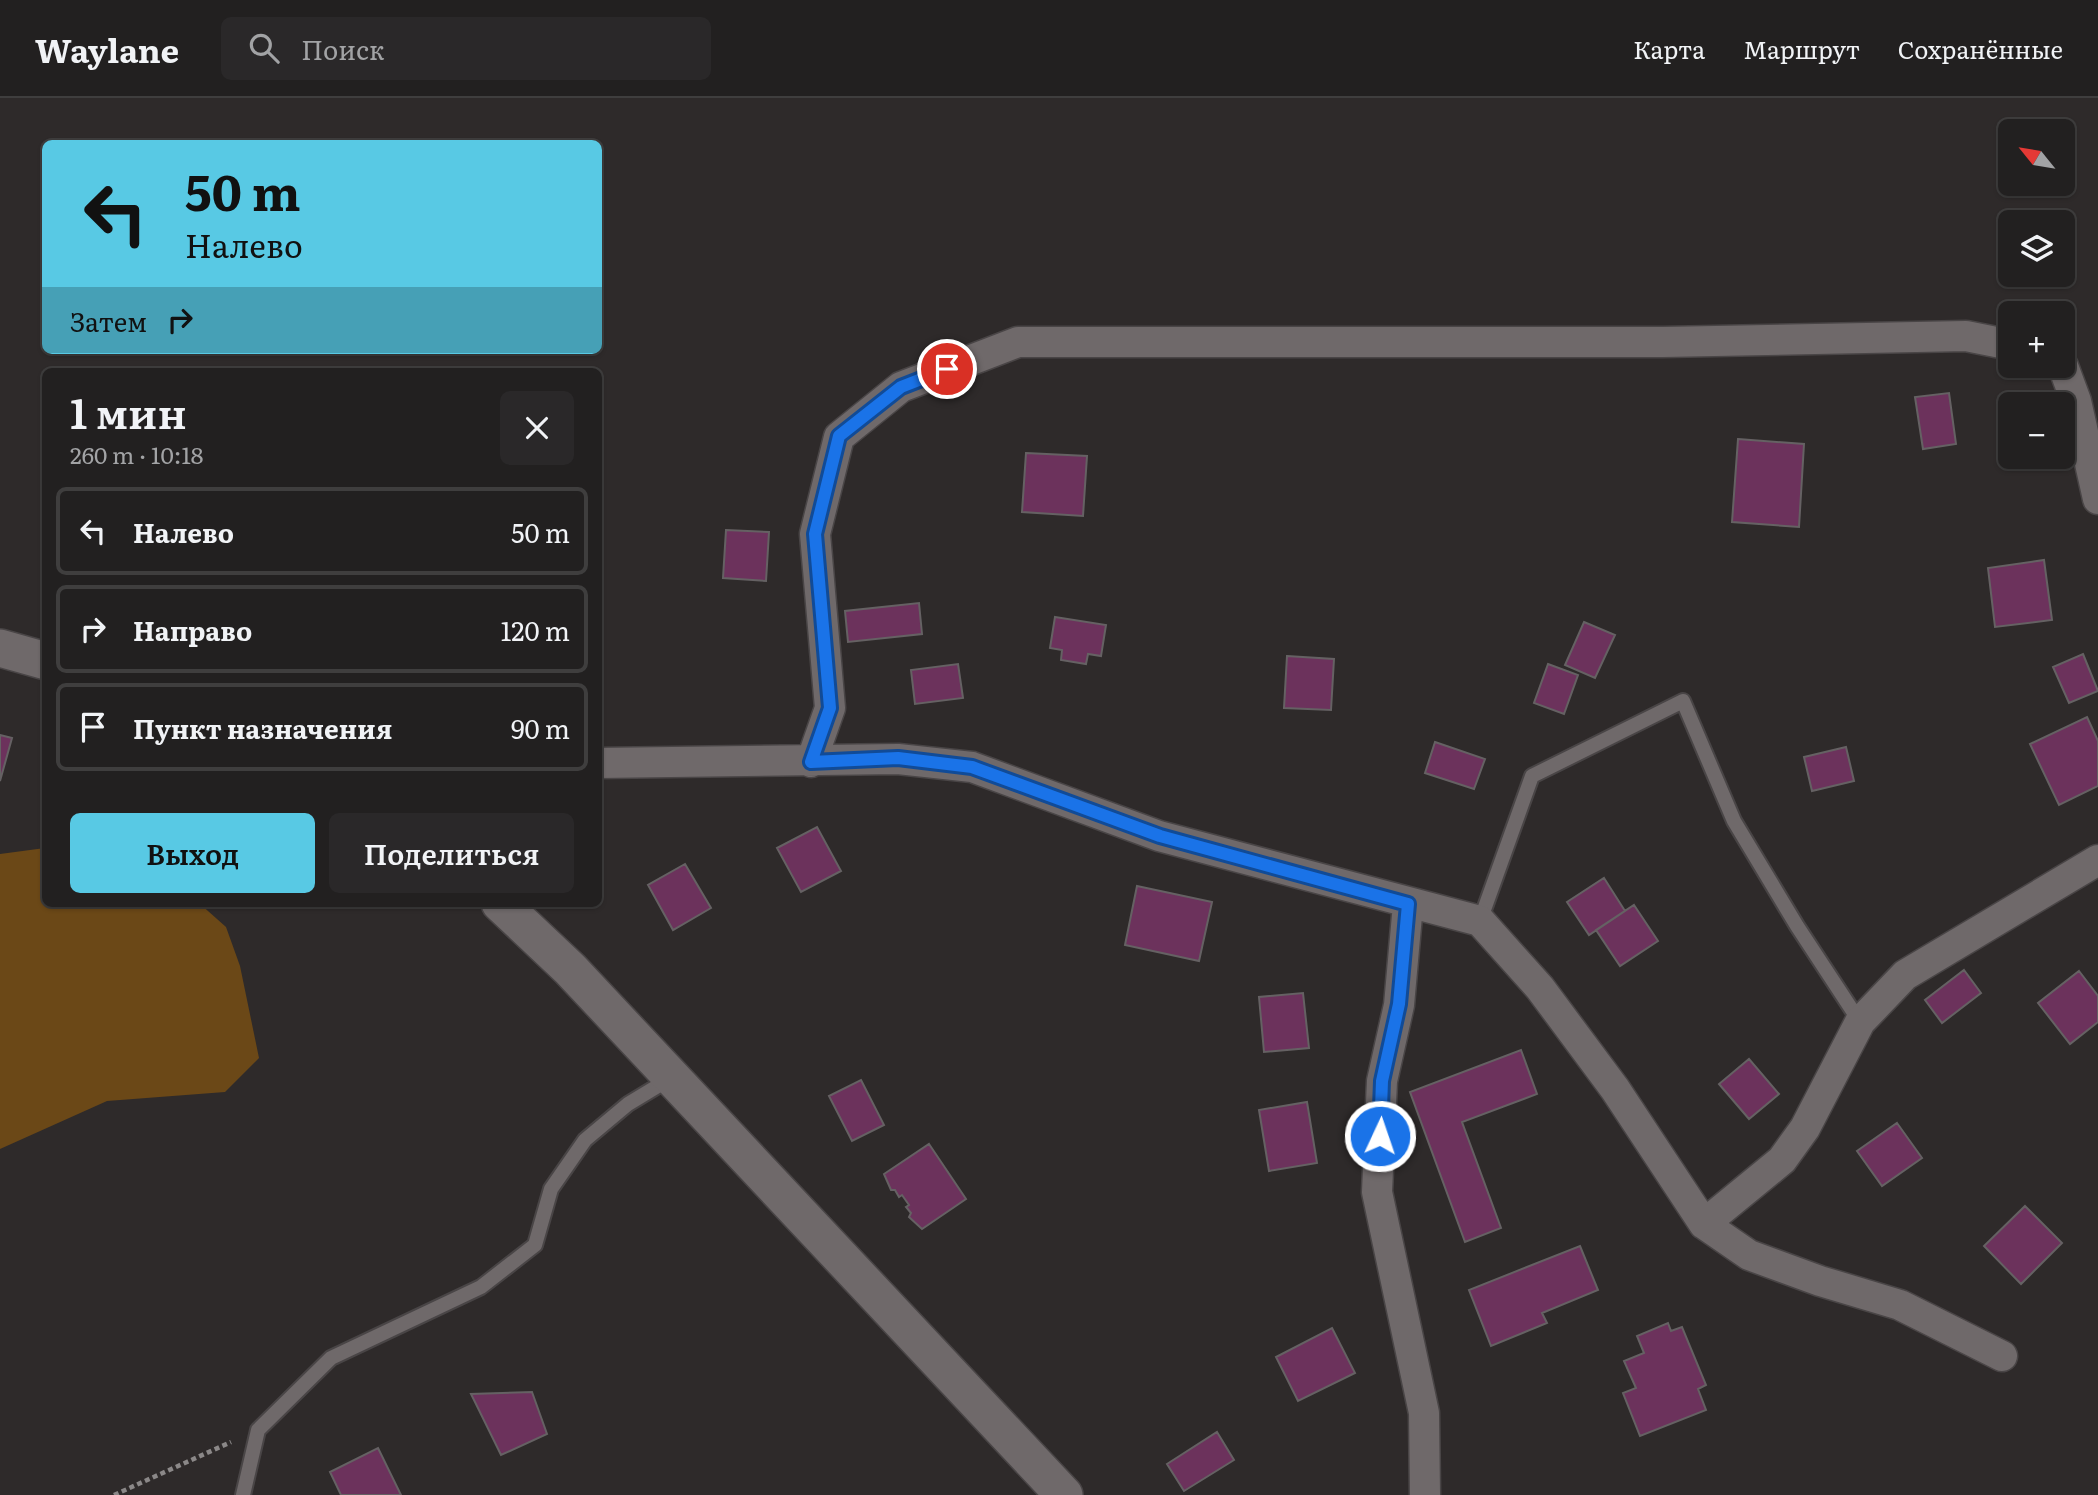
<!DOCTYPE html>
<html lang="ru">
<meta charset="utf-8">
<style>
body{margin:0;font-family:Literata,serif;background:#2a2829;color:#f1f3f6;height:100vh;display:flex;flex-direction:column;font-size:26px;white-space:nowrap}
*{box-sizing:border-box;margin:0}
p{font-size:23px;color:#a2a3a5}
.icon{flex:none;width:38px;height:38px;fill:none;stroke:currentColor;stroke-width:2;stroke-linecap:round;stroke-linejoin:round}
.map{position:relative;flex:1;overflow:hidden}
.side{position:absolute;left:42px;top:270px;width:560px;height:539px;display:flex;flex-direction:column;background:#222020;border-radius:10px;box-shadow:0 2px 5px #0004,0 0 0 2px #3f3e3e}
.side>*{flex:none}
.top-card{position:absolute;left:42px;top:42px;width:560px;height:214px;border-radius:10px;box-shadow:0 2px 5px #0004,0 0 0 2px #3f3e3e;background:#58c9e4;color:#111;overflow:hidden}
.needle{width:46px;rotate:300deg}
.fabs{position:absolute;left:1998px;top:21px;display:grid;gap:14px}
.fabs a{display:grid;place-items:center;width:77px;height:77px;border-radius:10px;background:#222020;box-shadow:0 2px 5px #0004,0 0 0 2px #3f3e3e;font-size:35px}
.pin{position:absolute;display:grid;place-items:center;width:60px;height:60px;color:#fff;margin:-30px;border:4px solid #fff;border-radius:50%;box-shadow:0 2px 7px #0007}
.me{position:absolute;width:77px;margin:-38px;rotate:3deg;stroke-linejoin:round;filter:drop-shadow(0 0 5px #0008)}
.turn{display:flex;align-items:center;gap:24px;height:147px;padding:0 28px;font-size:32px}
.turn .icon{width:91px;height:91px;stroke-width:2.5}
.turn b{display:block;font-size:49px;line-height:60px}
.then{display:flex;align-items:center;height:66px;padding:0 28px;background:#0003;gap:14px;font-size:26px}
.round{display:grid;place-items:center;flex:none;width:74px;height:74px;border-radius:10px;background:#2a2829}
.head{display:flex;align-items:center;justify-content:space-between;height:119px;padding:0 28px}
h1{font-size:42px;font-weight:600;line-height:52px}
.action{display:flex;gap:14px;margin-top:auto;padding:14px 28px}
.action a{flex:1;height:80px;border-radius:10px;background:#58c9e4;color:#111;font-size:28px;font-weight:600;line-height:80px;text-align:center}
.action a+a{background:#2a2829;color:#f1f3f6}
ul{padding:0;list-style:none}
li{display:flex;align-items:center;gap:21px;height:88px;margin:0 14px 10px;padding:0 14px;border:4px solid #3f3e3e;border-radius:10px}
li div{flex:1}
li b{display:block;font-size:26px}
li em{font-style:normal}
header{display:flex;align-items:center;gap:42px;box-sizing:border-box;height:98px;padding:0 35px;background:#222020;border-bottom:2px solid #3f3e3e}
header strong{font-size:33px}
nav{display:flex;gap:38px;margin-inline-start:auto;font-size:24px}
.search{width:490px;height:63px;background:#2a2829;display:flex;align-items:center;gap:18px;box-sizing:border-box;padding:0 24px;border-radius:10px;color:#a2a3a5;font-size:26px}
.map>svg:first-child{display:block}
</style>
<header>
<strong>Waylane</strong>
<div class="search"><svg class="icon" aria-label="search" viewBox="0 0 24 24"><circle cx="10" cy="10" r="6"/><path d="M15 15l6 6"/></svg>Поиск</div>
<nav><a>Карта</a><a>Маршрут</a><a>Сохранённые</a></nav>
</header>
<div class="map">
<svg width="2098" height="1397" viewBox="0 0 2098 1397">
<rect width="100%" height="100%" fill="#2e2a2a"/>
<path fill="#6b4817" d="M45,750L46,805H199L226,829L240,868L259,960L225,994L107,1003L0,1051V756Z"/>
<path fill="#6c325c" stroke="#656163" stroke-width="2" d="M1949,295L1956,346L1923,351L1915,299Z
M1738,341L1804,346L1799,429L1732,424Z
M1026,355L1087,358L1083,418L1022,414Z
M726,432L769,434L766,483L723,480Z
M2044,462L2052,522L1995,529L1988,470Z
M919,505L922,536L848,544L845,513Z
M1055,519L1106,527L1101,558L1088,556L1086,566L1061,562L1062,552L1050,550Z
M1584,524L1615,537L1595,580L1565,567Z
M2083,556L2098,593L2069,605L2053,569Z
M1287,558L1334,561L1331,612L1284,610Z
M958,566L963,600L915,606L911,572Z
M1548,566L1578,577L1564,616L1534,605Z
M2087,619L2098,643V688L2059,707L2030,646Z
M0,637L12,640L0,683Z
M1435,644L1485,661L1474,691L1425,675Z
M1846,649L1854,683L1812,693L1804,659Z
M817,729L841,773L801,794L777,750Z
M685,766L711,810L673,832L648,787Z
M1604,780L1625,813L1589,837L1567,804Z
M1137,788L1212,804L1199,863L1125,847Z
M1634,807L1658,843L1620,868L1596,832Z
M1964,872L1981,895L1942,925L1925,902Z
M2079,873L2098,898V924L2070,946L2038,905Z
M1303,895L1309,950L1264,954L1259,899Z
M1521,952L1537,996L1462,1024L1501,1130L1465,1144L1410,994Z
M1749,961L1779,996L1749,1021L1719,986Z
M861,982L884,1027L852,1043L829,998Z
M1307,1004L1317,1065L1269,1073L1259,1012Z
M1897,1025L1922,1060L1882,1088L1857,1053Z
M929,1046L966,1101L922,1131L909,1119L911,1115L906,1109L909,1107L902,1097L899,1099L895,1092H891L884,1076Z
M2025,1108L2062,1145L2021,1186L1984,1148Z
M1580,1148L1598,1192L1542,1215L1547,1225L1491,1248L1469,1192Z
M1668,1225L1671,1233L1682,1229L1706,1287L1698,1291L1706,1312L1640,1338L1623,1295L1636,1290L1624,1263L1644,1255L1637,1238Z
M1332,1230L1355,1275L1298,1303L1276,1259Z
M532,1294L547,1336L501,1357L471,1296Z
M1217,1334L1234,1362L1184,1393L1167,1366Z
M378,1350L401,1397H341L330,1374Z"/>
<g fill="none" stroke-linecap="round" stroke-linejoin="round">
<g stroke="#494546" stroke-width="18">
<path id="service" d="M1480,823L1532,678L1683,603L1734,723L1797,828L1860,924
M243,1397L258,1332L331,1260L481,1189L535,1147L551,1091L585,1042L628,1006L671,980"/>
</g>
<g stroke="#494546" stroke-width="33">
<path id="minor" d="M2063,268L2076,303L2098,401
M811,664L830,610L815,436L839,339L901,289L1018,244H1663L1966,238L2011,247
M598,665L898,661L972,669L1159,738L1480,823L1540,890L1615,991L1704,1126
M1408,806L1399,907L1382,983L1377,1094L1424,1315L1425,1397
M2002,1258L1900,1207L1820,1183L1749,1157L1704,1126L1782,1062L1805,1030L1860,924L1905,877L2098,762"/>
</g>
<g stroke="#494546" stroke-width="40">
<path id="tertiary" d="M0,550L46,563
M500,805L570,871L1064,1397"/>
</g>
<path stroke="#8b8888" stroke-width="4.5" stroke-dasharray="5 3.5" stroke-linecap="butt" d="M114,1397L231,1344"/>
<use href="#service" stroke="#6f696a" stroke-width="14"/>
<use href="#minor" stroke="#6f696a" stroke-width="30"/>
<use href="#tertiary" stroke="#6f696a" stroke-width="37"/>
</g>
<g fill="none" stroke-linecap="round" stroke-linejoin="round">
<g stroke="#114b97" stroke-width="18">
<path id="route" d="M947,271L901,289L839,338L815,436L830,610L811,664L898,660L972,669L1160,738L1408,806L1399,906L1382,983L1380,1038"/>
</g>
<use href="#route" stroke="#1a73e8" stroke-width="12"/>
</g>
</svg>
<div class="fabs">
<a><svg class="needle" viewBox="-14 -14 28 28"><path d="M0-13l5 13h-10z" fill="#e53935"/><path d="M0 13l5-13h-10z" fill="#a2a3a5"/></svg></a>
<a><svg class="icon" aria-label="layers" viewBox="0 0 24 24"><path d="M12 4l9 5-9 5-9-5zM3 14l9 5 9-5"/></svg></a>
<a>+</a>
<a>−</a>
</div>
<div class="pin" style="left:947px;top:271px;background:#d93025"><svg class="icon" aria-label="arrive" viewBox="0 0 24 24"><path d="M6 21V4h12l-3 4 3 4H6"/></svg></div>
<svg class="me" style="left:1380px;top:1038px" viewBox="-20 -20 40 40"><circle r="17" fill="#1a73e8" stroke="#fff" stroke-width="3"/><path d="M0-11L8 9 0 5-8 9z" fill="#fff"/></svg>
<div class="top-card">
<div class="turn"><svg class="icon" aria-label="left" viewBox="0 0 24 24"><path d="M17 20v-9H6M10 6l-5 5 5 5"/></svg><div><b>50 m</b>Налево</div></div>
<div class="then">Затем<svg class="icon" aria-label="right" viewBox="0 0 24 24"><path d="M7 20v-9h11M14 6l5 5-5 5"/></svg></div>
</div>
<section class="side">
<div class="head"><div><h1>1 мин</h1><p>260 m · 10:18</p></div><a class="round"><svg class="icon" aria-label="close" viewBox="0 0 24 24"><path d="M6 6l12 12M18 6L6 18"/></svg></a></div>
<ul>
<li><svg class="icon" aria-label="left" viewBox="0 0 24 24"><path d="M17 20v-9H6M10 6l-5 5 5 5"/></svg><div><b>Налево</b></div><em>50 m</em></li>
<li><svg class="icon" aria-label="right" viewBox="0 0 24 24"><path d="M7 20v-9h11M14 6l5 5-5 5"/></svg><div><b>Направо</b></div><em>120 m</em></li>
<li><svg class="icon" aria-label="arrive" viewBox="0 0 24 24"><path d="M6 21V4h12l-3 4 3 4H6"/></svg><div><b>Пункт назначения</b></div><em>90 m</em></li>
</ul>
<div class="action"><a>Выход</a><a>Поделиться</a></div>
</section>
</div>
